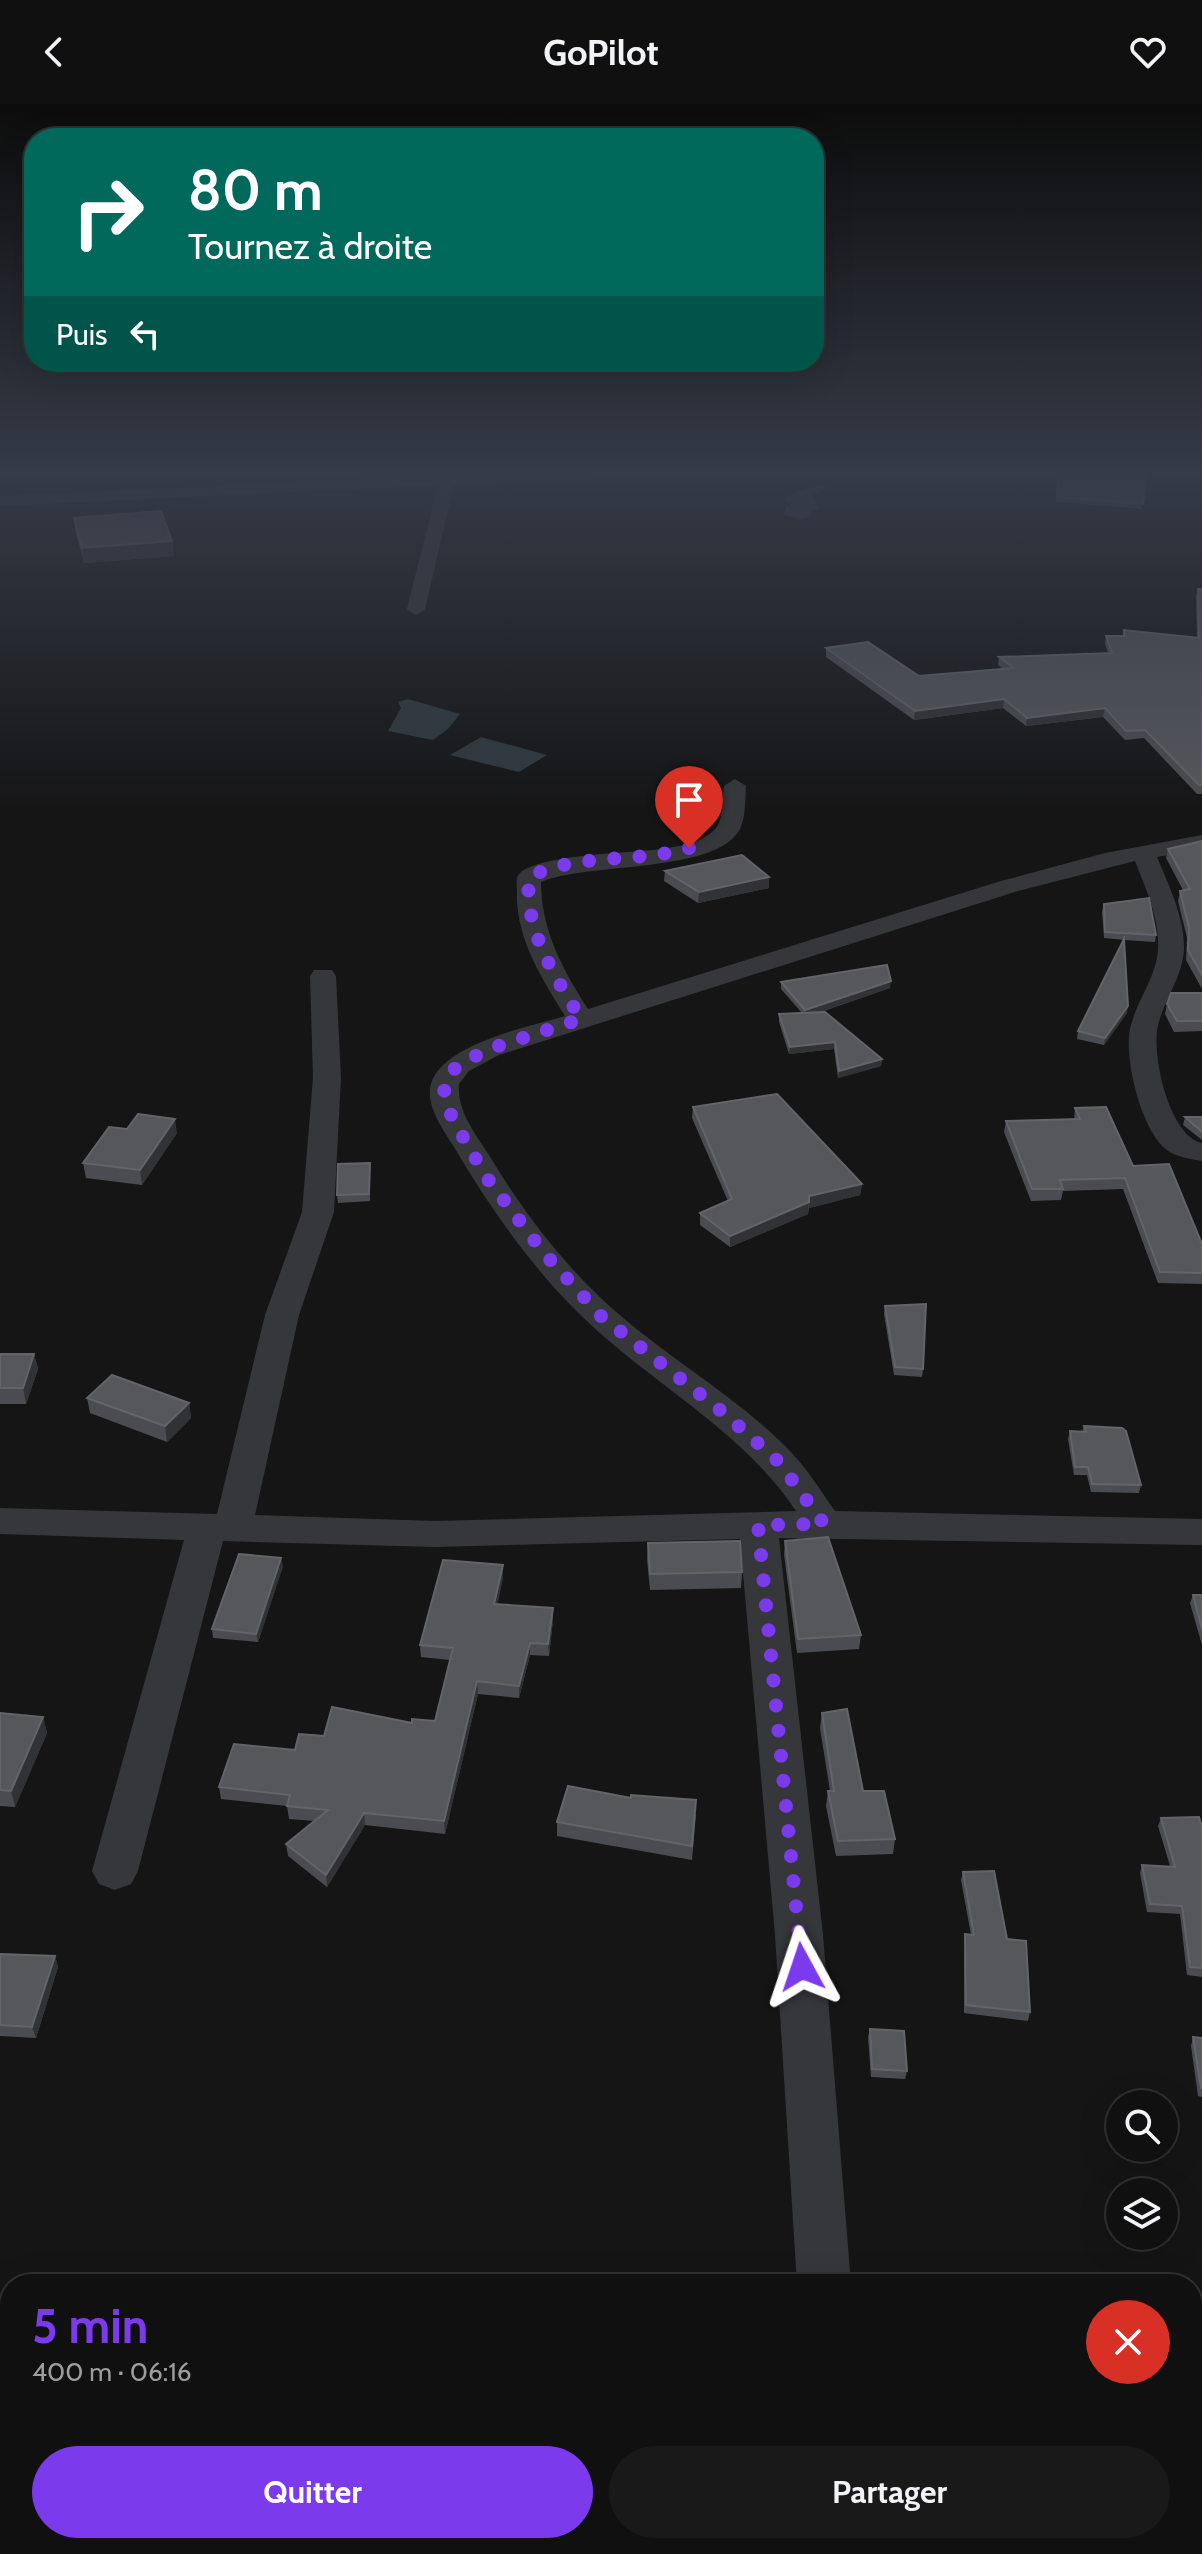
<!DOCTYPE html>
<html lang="fr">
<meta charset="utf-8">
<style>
body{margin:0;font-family:Cabin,sans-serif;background:#191919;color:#f1f3f6;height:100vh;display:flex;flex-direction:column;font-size:30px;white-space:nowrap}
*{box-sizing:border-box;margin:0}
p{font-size:26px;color:#9c9d9f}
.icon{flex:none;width:44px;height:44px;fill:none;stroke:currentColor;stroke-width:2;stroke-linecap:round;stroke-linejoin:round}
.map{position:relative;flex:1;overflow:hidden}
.details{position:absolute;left:0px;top:2170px;width:1202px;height:280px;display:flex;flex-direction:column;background:#101010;border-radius:32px 32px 0 0;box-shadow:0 8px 32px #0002,0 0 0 2px #303030}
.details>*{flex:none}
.banner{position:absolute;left:24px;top:24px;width:800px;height:244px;border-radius:32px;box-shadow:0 8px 32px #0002,0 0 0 2px #303030;background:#00695c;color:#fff;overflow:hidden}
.controls{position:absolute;left:1106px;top:1986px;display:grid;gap:16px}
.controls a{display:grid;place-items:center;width:72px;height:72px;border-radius:50%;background:#101010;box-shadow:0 8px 32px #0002,0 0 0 2px #303030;font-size:40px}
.pin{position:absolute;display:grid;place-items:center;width:68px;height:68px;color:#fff;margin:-82px -34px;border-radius:50% 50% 50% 0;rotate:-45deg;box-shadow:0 0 8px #0007}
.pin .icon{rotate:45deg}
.me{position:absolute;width:88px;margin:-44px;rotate:355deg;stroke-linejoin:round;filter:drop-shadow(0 0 6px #0008)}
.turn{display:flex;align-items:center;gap:28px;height:168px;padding:0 32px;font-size:36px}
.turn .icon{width:104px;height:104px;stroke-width:2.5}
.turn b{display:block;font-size:56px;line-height:68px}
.then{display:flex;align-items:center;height:76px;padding:0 32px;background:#0003;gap:16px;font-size:30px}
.round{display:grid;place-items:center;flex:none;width:84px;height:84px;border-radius:42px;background:#191919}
.headline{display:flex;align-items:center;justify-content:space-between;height:136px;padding:0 32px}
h1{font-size:48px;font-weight:700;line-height:60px;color:#7c3aed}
.cta{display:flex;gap:16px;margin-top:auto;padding:16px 32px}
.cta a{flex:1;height:92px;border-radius:48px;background:#7c3aed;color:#fff;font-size:32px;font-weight:700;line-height:92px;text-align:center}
.cta a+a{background:#191919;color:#f1f3f6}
header{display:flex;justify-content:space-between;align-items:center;height:104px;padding:0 32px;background:#101010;font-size:36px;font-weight:700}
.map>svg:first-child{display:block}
</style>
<header><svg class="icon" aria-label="back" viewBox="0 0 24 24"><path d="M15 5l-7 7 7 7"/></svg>GoPilot<svg class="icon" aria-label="heart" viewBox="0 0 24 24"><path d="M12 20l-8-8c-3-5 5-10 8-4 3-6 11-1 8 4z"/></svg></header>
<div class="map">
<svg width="1202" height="2450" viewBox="0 0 1202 2450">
<rect width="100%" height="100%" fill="#151516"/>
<path fill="#2f393e" d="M816,381L829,384L812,391L819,405L812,407L810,413L800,415L784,411L786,403L791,401L785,396L787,392Z
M408,595L460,610L448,625L433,636L388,627L401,604L398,598Z
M481,633L547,651L519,668L450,651Z"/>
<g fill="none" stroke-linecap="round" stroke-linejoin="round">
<path fill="#36373b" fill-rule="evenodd" d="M584,365H693L685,370L454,381L425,505L416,511L407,505L438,381L0,402V392Z
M735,675L746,682C745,696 746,712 740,725C716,770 588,758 541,778C541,826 563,866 588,905L1001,777L1105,749L1202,731V745L1157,753C1169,782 1185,814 1184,846C1182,873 1165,895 1158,921C1151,950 1169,1032 1202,1039V1057C1191,1055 1176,1053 1167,1046C1141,1027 1122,950 1131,921C1138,895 1156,873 1158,846C1160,816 1146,785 1135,757L1018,787L499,951L469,967L459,980C457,1007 475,1029 489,1051C523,1108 565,1163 615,1207C672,1257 739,1294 791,1348C808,1366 821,1387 835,1407L1202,1415V1441L779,1434L823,1831L851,2180H797L775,1831L740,1435L435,1443L223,1437L138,1767L131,1780L115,1786L99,1780L92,1767L184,1436L0,1430V1404L217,1410L265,1211L302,1108L313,974L310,872L314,866H332L336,872L341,974L334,1108L299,1211L255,1411L435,1417L796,1407C743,1328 659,1284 590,1220C537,1171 494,1110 457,1048C444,1026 419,996 435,971C456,937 529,923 565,912C542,875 515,833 517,787C517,781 515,774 520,769C540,751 624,749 653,746C674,743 701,741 716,724C724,714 722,695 724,682Z
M772,2440H832L829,2450H769Z"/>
</g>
<path fill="#4b4c51" d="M1066,367L1108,371H1146L1142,405L1056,398L1057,378L1066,373Z
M74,414L172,437L174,452L84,459L76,429Z
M1198,485H1202V690H1197L1144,634L1125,636L1103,613L1026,622L1003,604L914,616L826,553V544L919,572L1003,565L998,561L999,553L1108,549L1105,540L1106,532H1123L1124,526L1197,534L1196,492Z
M1202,737V885L1186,856L1187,834L1178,797L1180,787L1183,786L1166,754L1168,745Z
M665,767L769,784L698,799L664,777Z
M1104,800L1156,831L1155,838L1124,836L1127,909L1104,941L1077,935L1078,927L1124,836L1104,834L1102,807Z
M781,878L890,884L818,909L882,955L881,962L838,974L834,945L789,950L779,918V910L802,909L781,885Z
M1202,889V927L1174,928L1165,910L1167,900Z
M693,1003L862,1080L860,1091L809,1104L808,1110L730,1143L700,1121V1109L728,1097L692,1014Z
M1075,1004L1133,1062L1202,1140V1180L1158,1179L1123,1085L1063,1087L1061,1096L1031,1097L1004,1028L1006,1017L1074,1016Z
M1185,1013H1202V1036L1183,1021Z
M177,1029L142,1081L86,1074L83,1059Z
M370,1067V1097L338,1099L337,1091Z
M885,1202L923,1265L922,1273L894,1271L884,1210Z
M0,1250H34L38,1265L26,1300H0Z
M87,1294L189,1299L191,1314L167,1338L90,1309Z
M1084,1322L1141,1381L1139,1389L1091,1388L1087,1371H1074L1068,1335L1070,1327L1082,1328Z
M785,1437L861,1531L859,1545L797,1549L784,1451Z
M648,1439L742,1468L741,1484L650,1486L647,1455Z
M283,1462L258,1538L213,1534L212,1525Z
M503,1473L497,1501L553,1504V1516L549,1552L530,1551L519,1594L478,1590L445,1730L365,1721L327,1783L288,1752L286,1740L315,1717L289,1715L287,1702L221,1695L219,1683L324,1632L412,1619L435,1617L450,1556L421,1553L420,1541Z
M1193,1491H1202V1541L1190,1499Z
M0,1609L43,1613L47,1629L15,1703L0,1702Z
M822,1609L863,1687L895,1735L893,1750L836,1752L826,1702L828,1687H830L820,1624Z
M696,1711L692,1756L557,1732V1718Z
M1161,1714L1202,1720V1873L1187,1871L1180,1810L1147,1808L1140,1769L1142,1761L1170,1762L1158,1722Z
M963,1768L1007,1835L1030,1908L1028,1917L964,1909V1838L965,1830L971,1831L961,1776Z
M0,1850L55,1852L58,1863L36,1934L0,1932Z
M870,1925L907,1967L905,1975L871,1973L868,1933Z
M1193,1933L1202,1934V1993L1198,1992L1191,1942Z
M1192,2262L1202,2264V2384L1192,2382Z
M118,2440H200L196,2450H133L121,2446Z"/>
<path fill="#313235" d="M172,437L174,452L84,459L82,444Z
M1004,595L1003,604L914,616L915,607Z
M1105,604L1103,613L1026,622L1027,614Z
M769,773V784L698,799L699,788Z
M891,877L890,884L805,913V906Z
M1128,902L1127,909L1104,941L1105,934Z
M835,938L834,945L789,950L790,943Z
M882,955L881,962L838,974L839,967Z
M175,1015L177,1029L142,1081L140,1066Z
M862,1080L860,1091L809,1104V1092Z
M809,1098L808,1110L730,1143V1132Z
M34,1250L38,1265L26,1300L23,1284Z
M189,1299L191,1314L167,1338L165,1322Z
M281,1454L283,1462L258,1538L256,1530Z
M503,1461V1473L495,1513L494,1500Z
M553,1504V1516L549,1552L548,1540Z
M530,1539V1551L519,1594V1582Z
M477,1577L478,1590L445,1730L444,1717Z
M43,1613L47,1629L15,1703L11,1687Z
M364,1709L365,1721L327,1783L326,1771Z
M55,1852L58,1863L36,1934L32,1923Z
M195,2440H200L196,2450H191Z"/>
<path fill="#55575b" stroke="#626469" stroke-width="2" d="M1106,366L1108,371H1146L1143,400L1057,393L1058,373L1070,372L1066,367Z
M161,407L172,437L82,444L74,414Z
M1198,485H1202V681H1199L1145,626L1126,627L1105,604L1027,614L1004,595L915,607L826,544L868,538L919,572L1014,564L999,553L1112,549L1106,532H1124V526L1199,534Z
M1202,737V871L1188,846L1189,824L1180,787L1190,785L1168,745Z
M742,751L769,773L699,788L665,767Z
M1149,794L1156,831L1105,828L1104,800Z
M1124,835L1128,902L1105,934L1078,927Z
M887,861L891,877L805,906L781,878Z
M1171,889H1202V917H1177L1167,900Z
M825,908L882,955L839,967L835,938L790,943L779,910Z
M777,990L862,1080L809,1092V1098L730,1132L700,1109L732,1095L693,1003Z
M1106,1003L1133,1062L1169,1060L1202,1140V1169L1160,1168L1125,1074L1060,1076L1063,1085H1032L1006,1017L1080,1015L1075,1004Z
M138,1010L175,1015L140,1066L83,1059L109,1023L127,1025Z
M1185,1013H1202V1028Z
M370,1059L369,1090L337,1091L338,1060Z
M926,1200L923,1265L895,1263L885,1202Z
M0,1250H34L23,1284H0Z
M112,1271L189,1299L165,1322L87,1294Z
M1084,1322L1122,1324L1126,1327L1141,1381L1092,1380L1088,1363H1075L1070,1327L1086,1328Z
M828,1433L861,1531L798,1535L785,1437Z
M740,1437L742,1468L650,1470L648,1439Z
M239,1450L281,1454L256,1530L212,1525Z
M443,1456L503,1461L494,1500L553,1504L548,1540L530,1539L519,1582L477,1577L444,1717L364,1709L326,1771L286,1740L328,1706L287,1702L290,1691L219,1683L234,1640L295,1646L299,1630L324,1632L332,1603L412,1619V1615L435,1617L453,1544L420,1541Z
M1193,1491H1202V1525Z
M847,1605L863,1687H884L895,1735L838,1737L828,1687H834L822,1609Z
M0,1609L43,1613L11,1687L0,1686Z
M568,1682L631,1694V1691L696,1696L692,1742L557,1718Z
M1199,1713L1201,1720H1202V1864L1190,1863L1182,1802L1150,1800L1142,1761L1175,1763L1161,1714Z
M994,1767L1007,1835L1026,1837L1030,1908L966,1901L965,1830L974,1831L963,1768Z
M0,1850L55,1852L32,1923L0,1921Z
M870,1925L904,1927L907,1967L872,1965Z
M1193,1933L1202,1934V1984H1201Z
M1192,2262L1202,2264V2376L1192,2374Z
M121,2440H195L191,2450H156Z
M493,2440H620L618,2450H498L491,2449Z
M978,2440H986L1034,2450H978Z"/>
<linearGradient id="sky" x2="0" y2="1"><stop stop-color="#0c0c0c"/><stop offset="0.52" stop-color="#353b47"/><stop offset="1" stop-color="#353b47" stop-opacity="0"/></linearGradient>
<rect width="1202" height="708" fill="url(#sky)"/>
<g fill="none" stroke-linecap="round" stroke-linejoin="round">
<path stroke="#7c3aed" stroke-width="14" stroke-dasharray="0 25.2" d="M689,744C640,759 568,749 529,774C524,826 555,872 581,915L489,945L458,961L447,973L444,988L452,1014L487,1074L544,1149L601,1212L725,1310L779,1358L824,1420L758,1421L802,1863"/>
</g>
</svg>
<div class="controls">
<a><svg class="icon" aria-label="search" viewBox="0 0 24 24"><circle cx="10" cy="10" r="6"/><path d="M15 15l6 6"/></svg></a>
<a><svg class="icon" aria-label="layers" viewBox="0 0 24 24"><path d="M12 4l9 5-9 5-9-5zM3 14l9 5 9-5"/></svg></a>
</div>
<div class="pin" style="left:689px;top:744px;background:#d93025"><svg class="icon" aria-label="arrive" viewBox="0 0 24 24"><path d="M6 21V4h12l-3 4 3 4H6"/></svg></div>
<svg class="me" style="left:802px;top:1863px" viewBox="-20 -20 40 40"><path d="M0-17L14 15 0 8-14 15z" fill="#7c3aed" stroke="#fff" stroke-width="4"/></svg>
<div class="banner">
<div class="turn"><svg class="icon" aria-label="right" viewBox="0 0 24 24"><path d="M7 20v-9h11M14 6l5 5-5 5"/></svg><div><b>80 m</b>Tournez à droite</div></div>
<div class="then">Puis<svg class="icon" aria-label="left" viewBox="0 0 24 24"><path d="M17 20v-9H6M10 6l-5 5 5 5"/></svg></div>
</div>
<section class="details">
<div class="headline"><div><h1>5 min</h1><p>400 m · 06:16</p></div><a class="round" style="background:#d93025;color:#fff"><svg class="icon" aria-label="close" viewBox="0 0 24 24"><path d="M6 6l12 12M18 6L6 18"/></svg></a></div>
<div class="cta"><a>Quitter</a><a>Partager</a></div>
</section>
</div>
